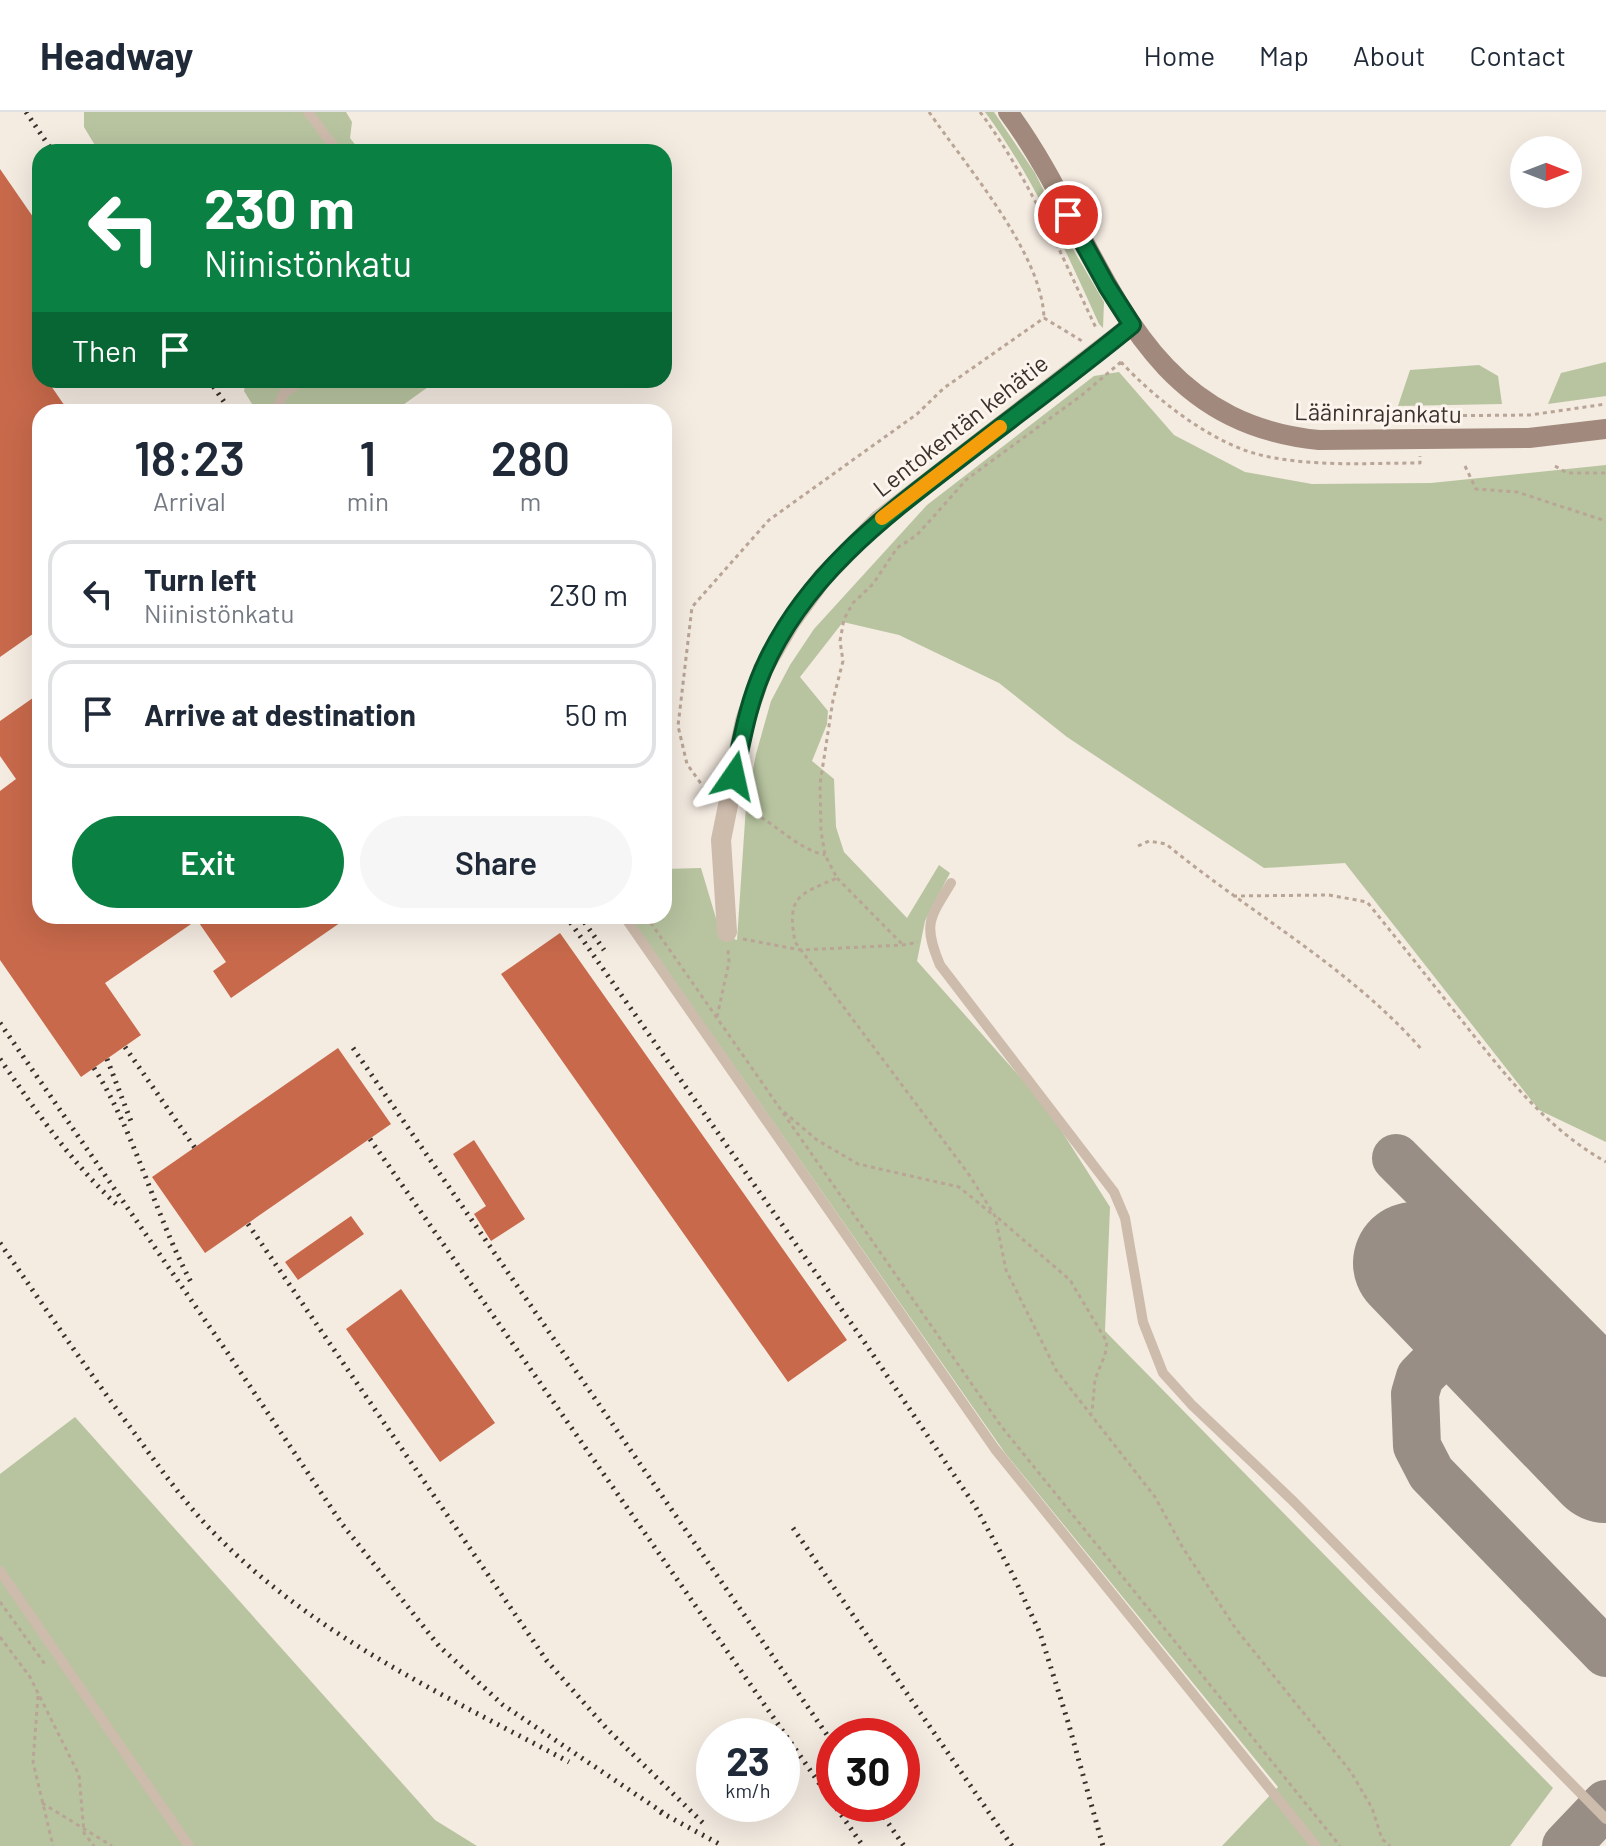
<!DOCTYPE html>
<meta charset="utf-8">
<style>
body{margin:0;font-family:Barlow,sans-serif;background:#f6f6f7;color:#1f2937;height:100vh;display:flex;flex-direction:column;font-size:30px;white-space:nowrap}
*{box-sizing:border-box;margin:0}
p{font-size:26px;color:#747a83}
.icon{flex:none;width:44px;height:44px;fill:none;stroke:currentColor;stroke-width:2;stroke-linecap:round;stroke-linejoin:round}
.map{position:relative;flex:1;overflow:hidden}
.sheet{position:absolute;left:32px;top:292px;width:640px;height:520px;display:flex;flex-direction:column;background:#fff;border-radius:24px;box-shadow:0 8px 32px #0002}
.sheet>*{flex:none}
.guide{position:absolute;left:32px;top:32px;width:640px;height:244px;border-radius:24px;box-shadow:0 8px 32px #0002;background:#0b8043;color:#fff;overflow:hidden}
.needle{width:52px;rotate:90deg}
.fabs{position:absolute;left:1510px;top:24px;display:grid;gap:16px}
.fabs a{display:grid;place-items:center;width:72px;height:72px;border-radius:50%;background:#fff;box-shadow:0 8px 32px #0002;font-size:40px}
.speed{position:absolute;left:696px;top:1606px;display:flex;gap:16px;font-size:40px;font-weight:700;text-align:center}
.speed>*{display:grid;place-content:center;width:104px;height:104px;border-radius:50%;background:#fff;box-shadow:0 8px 32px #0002;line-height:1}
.speed small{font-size:20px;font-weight:400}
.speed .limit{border:12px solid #d22;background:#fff;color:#111}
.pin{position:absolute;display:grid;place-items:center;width:68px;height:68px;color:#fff;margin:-34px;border:4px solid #fff;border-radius:50%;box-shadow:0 2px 8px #0007}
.me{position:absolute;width:88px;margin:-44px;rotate:11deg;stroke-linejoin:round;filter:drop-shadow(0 0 6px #0008)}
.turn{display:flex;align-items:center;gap:28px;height:168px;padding:0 40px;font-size:36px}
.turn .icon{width:104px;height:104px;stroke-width:2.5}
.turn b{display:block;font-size:56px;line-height:68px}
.then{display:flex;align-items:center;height:76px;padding:0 40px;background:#0003;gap:16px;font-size:30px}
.eta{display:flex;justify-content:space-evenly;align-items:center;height:136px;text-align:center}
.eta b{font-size:48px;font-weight:600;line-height:56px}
.cta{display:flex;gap:16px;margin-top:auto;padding:16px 40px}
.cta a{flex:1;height:92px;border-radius:48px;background:#0b8043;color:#fff;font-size:32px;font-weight:600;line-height:92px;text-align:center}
.cta a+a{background:#f6f6f7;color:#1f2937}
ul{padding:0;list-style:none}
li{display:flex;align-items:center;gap:24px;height:108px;margin:0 16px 12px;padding:0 24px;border:4px solid #e0e1e3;border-radius:24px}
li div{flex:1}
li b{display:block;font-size:30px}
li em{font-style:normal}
header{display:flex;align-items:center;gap:48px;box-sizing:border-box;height:112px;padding:0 40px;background:#fff;border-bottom:2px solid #e0e1e3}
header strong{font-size:38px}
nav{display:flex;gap:44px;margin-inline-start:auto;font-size:28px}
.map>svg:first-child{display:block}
</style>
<header>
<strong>Headway</strong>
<nav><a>Home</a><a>Map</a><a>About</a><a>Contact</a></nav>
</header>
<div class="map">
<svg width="1606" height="1734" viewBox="0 0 1606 1734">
<rect width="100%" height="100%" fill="#f4ebe1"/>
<path fill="#b8c4a0" d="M84,0H346L352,10L350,26L361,40H99L84,15Z
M985,0H994L1035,61L1074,139L1104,190L1103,216L1099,212C1066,139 1033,65 985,0Z
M1606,250V284L1548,292L1561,261Z
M1479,253L1498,264L1502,292L1398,294L1410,258Z
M1119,260L1174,323L1245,360L1312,372L1431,371L1606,353V1030L1539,998L1345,751L1264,756L1067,625L999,571L899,523L843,510L800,565L828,599L827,612L812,649L834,667L836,715L844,740L907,806L939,753L950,761L925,809L917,849L1045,993L1110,1095L1105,1219L1553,1676L1510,1734H1222L1278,1675L1005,1341L629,804H664V757L701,756L721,823L737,828L746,694L756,642L771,589L790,553L814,517L927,393L1094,264Z
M246,268H438L393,300H257L244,279Z
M75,1305L435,1708L477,1734H0V1362Z"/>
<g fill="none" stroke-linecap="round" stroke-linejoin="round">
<path stroke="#988e86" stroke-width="48" d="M1396,1046L1606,1257
M1472,1212L1420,1265L1415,1282L1417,1334L1431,1361L1606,1541
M1566,1734L1606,1692"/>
<path stroke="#988e86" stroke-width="122" d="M1414,1151L1606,1350"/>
</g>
<path fill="#c8694b" d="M0,57L40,115V268H47L69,300H40V517L0,545Z
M40,581V804H350L231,886L213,859L226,850L197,808L105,871L141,923L81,965L0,848V679L16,667L0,644V609Z
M560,821L847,1228L788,1270L501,862Z
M338,936L391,1012L205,1141L152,1065Z
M474,1028L525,1107L491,1129L474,1102L486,1094L453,1042Z
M351,1104L364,1122L298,1168L285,1150Z
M401,1177L495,1311L440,1350L346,1217Z"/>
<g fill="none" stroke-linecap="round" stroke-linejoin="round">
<path stroke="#b9a596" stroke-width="3" stroke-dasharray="4 4" stroke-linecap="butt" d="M929,0C966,54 1042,141 1044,206
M980,0C1030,67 1061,143 1097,218
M1121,250L1082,283L967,367L917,423L897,436L873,472L853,491L844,507L840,529L843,549L833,588L820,672L821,719L825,743L837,766C797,783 787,785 795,830L970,1064L995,1104L1006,1158L1056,1258L1155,1385L1183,1436L1236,1517L1351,1660L1372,1696L1382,1727L1390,1734
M1121,250C1155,287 1215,334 1265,344C1315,355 1369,351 1420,351V344
M1420,309V304L1530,303L1606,292
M1465,354L1476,377L1517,380L1606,409
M1555,354L1567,361H1606
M710,684L687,652L678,614L692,495L769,408L917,302L944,276L1044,206L1082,229
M747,698C775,710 795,736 825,743
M1138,734L1149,729L1166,732C1251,802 1350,855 1423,939
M837,766L903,833
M1233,784L1329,783L1367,790C1398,828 1428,866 1459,905C1503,960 1544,1015 1606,1050
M646,804L1001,1314L1340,1734
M743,827L801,838L903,833L918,830
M717,905L729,850L728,838
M784,1000L817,1028L858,1052L959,1075L992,1102
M998,1106L1070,1168L1107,1230L1105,1243L1095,1267L1092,1301
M0,1490L47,1555
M0,1525L30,1565L79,1663L84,1721L94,1734
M38,1584L33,1650L53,1734
M42,1691L112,1734"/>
<path stroke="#cdbbac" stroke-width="10" d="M308,0L338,40
M275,300L284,281L303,268
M951,771C929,807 923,812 940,853L1114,1080L1125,1106L1143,1210L1163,1261L1191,1292L1291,1387L1606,1707
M624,804L995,1337L1316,1734
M0,1459L189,1734"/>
<path stroke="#cdbbac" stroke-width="20" d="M727,820L721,728L745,609L763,557L791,509L823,465L879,408L1132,213"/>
<path stroke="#a18a7d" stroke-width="20" d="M1008,0C1104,129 1126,309 1319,328L1529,326L1606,317"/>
<path stroke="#3b302b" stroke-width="5" stroke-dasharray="2 6" stroke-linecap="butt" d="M26,0L53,40
M209,268L231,300
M566,804L865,1231L975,1394L1013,1463L1040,1521L1068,1610L1103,1734
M580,804L604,838
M0,911L227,1240L342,1412L439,1534L503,1593L668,1704
M125,935L195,1036
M353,936L834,1633
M0,947C36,999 70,1049 117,1093
M107,947L132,1012
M94,956C136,1022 155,1104 193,1174
M370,1027L863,1734
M248,1112L547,1549L608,1618L703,1711
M0,1131C43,1193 85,1255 130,1315C160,1356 189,1398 226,1433C323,1528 450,1586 569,1650
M793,1416L1012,1734
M875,1692L904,1734
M660,1700L723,1734"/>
</g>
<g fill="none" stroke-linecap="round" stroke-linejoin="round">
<g stroke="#07532c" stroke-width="20">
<path id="route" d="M734,664C742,628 748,592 763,558C803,466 882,406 959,347C1017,302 1076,259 1132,213L1107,174L1068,103"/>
</g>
<use href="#route" stroke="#0b8043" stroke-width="14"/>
<path stroke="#f59e0b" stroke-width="14" d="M882,406L1000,315"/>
</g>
<g text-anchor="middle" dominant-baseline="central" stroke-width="6" stroke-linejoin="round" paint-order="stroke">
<g font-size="24" fill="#3b302b" stroke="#fbf5ee">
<text transform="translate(1378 300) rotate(1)">Lääninrajankatu</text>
<text transform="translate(960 313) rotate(-38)">Lentokentän kehätie</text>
</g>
</g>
</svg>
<div class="fabs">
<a><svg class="needle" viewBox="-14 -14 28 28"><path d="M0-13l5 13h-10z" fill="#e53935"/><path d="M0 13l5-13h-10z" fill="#747a83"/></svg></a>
</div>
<div class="speed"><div>23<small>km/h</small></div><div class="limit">30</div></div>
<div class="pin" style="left:1068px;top:103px;background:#d93025"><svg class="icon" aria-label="arrive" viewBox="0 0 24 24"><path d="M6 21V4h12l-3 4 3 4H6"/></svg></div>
<svg class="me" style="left:734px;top:664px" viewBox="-20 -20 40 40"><path d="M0-17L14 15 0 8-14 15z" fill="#0b8043" stroke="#fff" stroke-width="4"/></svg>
<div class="guide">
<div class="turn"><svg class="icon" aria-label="left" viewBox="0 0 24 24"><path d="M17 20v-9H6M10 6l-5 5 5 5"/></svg><div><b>230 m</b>Niinistönkatu</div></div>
<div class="then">Then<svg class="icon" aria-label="arrive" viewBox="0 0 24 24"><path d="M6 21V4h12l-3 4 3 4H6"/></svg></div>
</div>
<section class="sheet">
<div class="eta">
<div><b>18:23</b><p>Arrival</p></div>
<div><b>1</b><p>min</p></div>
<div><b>280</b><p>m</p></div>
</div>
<ul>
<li><svg class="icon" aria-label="left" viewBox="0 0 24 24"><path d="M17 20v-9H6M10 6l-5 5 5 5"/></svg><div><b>Turn left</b><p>Niinistönkatu</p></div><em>230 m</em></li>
<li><svg class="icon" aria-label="arrive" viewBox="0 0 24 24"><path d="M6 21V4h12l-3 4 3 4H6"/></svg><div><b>Arrive at destination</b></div><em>50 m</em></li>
</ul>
<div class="cta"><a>Exit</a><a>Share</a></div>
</section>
</div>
